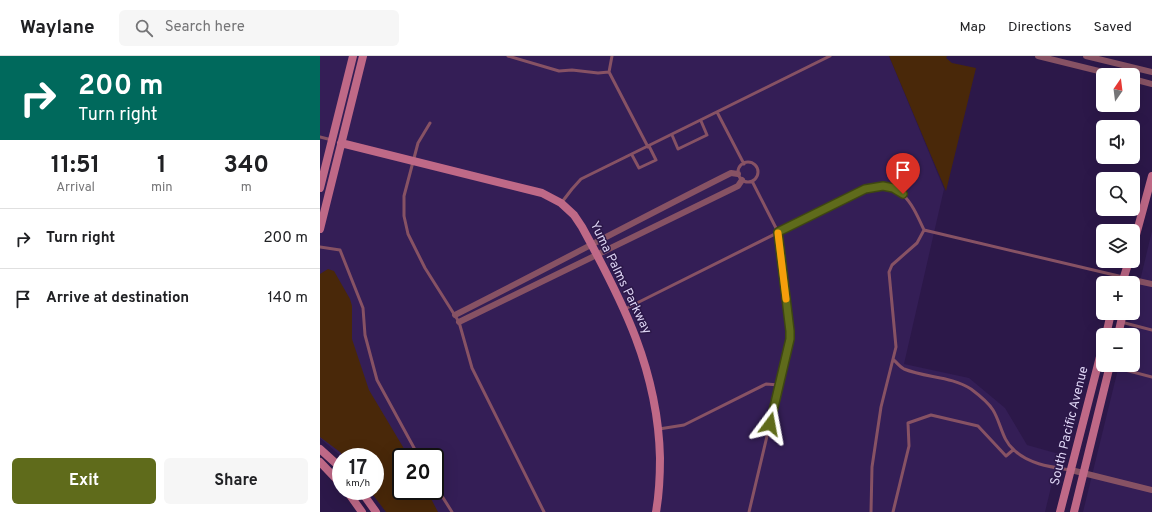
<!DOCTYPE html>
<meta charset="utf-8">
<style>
body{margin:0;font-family:Overpass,sans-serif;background:#f6f6f6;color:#202124;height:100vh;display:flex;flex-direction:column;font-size:15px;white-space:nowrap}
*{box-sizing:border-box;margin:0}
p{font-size:13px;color:#757577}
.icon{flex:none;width:22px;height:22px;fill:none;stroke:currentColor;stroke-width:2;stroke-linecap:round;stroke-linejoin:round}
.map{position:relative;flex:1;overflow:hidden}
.side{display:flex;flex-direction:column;background:#fff;width:320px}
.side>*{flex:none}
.hud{background:#00695c;color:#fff;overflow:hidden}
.needle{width:26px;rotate:14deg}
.buttons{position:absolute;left:776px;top:12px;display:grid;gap:8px}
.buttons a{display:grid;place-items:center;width:44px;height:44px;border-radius:6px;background:#fff;box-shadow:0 4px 16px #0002;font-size:20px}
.speed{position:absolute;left:12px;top:392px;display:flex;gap:8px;font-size:20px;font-weight:700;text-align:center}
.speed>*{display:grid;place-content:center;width:52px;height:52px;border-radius:50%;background:#fff;box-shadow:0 4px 16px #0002;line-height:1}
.speed small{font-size:10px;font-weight:400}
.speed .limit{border:2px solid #111;border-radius:6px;background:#fff;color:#111}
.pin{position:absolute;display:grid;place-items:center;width:34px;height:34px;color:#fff;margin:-41px -17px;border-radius:50% 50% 50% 0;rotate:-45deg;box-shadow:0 0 4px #0007}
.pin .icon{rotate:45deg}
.me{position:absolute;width:44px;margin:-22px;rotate:13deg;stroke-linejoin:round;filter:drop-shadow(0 0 3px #0008)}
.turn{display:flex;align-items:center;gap:14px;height:84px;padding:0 12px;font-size:18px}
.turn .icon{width:52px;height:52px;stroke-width:2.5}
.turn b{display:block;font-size:28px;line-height:34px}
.eta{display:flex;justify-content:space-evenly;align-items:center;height:68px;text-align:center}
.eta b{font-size:24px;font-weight:700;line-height:28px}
.action{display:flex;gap:8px;margin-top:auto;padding:8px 12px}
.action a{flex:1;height:46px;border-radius:6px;background:#5f6b1b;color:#fff;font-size:16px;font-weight:700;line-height:46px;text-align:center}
.action a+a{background:#f6f6f6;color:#202124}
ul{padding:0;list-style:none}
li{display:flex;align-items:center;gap:12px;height:60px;padding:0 12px;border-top:1px solid #e0e0e0}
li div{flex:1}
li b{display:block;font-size:15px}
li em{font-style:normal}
header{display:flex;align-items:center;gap:24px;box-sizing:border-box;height:56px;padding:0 20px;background:#fff;border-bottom:1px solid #e0e0e0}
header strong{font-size:19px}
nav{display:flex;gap:22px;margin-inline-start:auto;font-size:14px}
.search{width:280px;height:36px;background:#f6f6f6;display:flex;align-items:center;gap:10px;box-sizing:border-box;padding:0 14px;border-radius:6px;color:#757577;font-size:15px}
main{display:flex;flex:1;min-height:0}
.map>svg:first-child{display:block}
</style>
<header>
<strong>Waylane</strong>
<div class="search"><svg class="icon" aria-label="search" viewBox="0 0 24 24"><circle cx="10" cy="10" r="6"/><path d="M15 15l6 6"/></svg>Search here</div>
<nav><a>Map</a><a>Directions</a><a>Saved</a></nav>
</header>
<main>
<section class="side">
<div class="hud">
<div class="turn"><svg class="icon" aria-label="right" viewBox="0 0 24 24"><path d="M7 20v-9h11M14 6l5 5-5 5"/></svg><div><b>200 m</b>Turn right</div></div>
</div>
<div class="eta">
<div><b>11:51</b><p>Arrival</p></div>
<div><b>1</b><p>min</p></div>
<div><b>340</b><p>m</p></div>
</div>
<ul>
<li><svg class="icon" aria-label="right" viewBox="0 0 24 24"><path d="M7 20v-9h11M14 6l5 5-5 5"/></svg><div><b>Turn right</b></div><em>200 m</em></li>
<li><svg class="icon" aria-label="arrive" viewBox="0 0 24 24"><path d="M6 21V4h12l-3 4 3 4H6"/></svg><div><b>Arrive at destination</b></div><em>140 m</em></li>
</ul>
<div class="action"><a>Exit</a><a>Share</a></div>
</section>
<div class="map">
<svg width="832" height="456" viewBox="0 0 832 456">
<rect width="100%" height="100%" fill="#2c1849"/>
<path fill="#341e56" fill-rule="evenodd" d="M0,0H569L624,133L584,308L649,322L685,352L707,389L739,398L725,456H66L50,435H55V401H22L0,382ZM81,401H115V435H81Z
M832,175V456H763L799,309H813V279H807Z"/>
<path fill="#492809" d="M569,0H627L626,2L632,7L656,12L626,135Z
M8,213L14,215L30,243L32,250V283L49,334L89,401H81V435H107L118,456H66L50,435H55V401H24L20,396L0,381V218Z"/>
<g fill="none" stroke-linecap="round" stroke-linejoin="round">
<path stroke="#875264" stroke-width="3" d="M188,0L239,15L252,14L278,17L289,16L292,0
M289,16L328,91
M397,56L424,108
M110,67L98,87L84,140V160L88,178L105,212L139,266L152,312L224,456
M352,79L358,93L387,79L381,65
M0,81L12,84
M312,99L319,112L336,104L329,90
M418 116a10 10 0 1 1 20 0a10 10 0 1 1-20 0Z
M242,146L252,133L261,123L510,0
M0,191L20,194L43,252L45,279L57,324L99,401
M305,253L545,133C582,124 591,146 604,174
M801,266L832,274
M790,310L832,321
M339,373L364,369L446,328L459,329
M750,414C731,411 708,408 694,394C682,384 681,367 673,354C668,346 659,339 651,333C631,320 606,322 584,313C580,311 576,306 573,303L576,291L569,216L572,209L597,187L604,174L803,221
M115,429L132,456
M429,456L470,283V275L458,176L432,125
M551,456L552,411L561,351L573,303
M573,456L589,390L588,367L611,359L658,370L686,400L693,394"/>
<path stroke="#875264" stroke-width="6" d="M718,0L795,19
M766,0L832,16
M813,23L832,28
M804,222L832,228
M135,259C228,212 319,163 411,117L418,118
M139,266C232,220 325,176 418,130L422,124
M751,414L832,434"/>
<path stroke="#bf6987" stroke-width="8" d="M21,87L222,137L241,147L254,159L262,171C303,246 338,314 340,402C340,419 339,439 336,456
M0,132L33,0
M0,173L43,0
M813,190L832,120
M802,227L809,205
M786,279L791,257
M798,279L803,257
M0,393L21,412
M0,406L21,428
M27,435L42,456
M41,435L56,456
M740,456L783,289
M754,456L790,309"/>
</g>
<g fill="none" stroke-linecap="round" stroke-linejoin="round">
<g stroke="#3e4612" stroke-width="10">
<path id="route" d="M450,368L470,283V275L458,176L545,133L563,130L573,132L583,138"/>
</g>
<use href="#route" stroke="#5f6b1b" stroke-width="7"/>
<path stroke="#f59e0b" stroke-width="7" d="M458,177L466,243"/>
</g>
<g text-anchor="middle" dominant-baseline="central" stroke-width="3" stroke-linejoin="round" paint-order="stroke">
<g font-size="13" fill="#ddd4f4" stroke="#2c1849">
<text transform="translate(300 222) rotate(64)">Yuma Palms Parkway</text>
<text transform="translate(750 370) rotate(-76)">South Pacific Avenue</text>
</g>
</g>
</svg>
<div class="buttons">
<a><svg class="needle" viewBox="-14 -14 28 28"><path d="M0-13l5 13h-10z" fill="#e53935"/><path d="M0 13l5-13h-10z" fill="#757577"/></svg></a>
<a><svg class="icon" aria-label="sound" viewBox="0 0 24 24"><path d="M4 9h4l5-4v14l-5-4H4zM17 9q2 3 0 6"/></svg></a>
<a><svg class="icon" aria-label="search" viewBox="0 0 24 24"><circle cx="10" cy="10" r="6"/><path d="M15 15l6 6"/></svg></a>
<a><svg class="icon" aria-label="layers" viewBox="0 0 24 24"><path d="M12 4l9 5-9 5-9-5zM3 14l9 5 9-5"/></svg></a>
<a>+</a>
<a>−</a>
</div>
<div class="speed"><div>17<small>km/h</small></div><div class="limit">20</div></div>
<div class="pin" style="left:583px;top:138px;background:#d93025"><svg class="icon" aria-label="arrive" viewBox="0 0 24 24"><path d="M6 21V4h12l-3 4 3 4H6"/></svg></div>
<svg class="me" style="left:450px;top:368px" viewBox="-20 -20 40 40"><path d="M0-17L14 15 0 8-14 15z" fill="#5f6b1b" stroke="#fff" stroke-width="4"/></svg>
</div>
</main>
